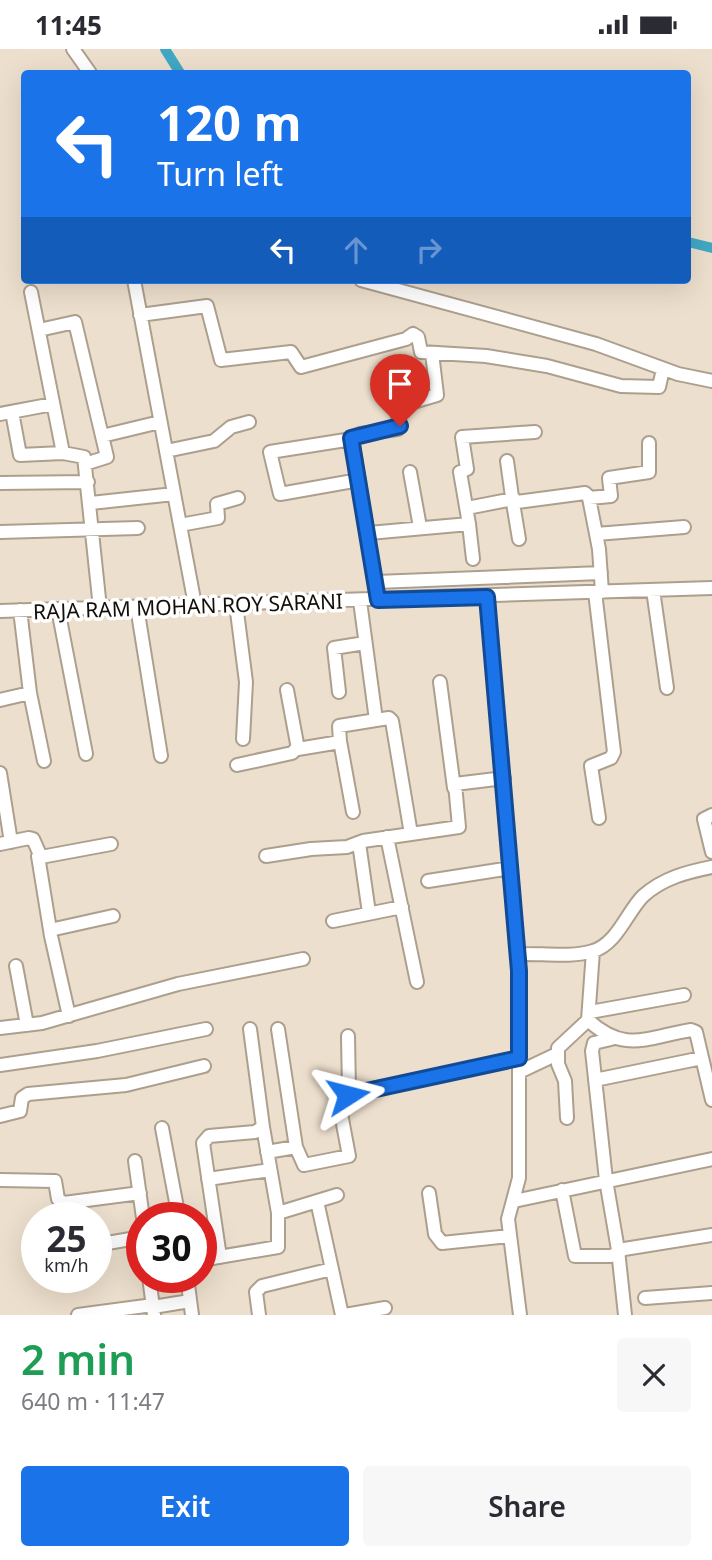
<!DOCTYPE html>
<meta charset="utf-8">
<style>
body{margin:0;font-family:"Noto Sans",sans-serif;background:#f7f7f7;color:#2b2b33;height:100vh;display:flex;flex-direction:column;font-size:26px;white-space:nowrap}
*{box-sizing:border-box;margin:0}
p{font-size:23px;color:#7c7c81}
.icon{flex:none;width:38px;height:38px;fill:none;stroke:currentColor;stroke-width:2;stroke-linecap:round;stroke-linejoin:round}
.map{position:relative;height:1266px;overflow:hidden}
.drawer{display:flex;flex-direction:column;background:#fff;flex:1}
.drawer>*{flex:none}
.banner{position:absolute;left:21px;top:21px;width:670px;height:214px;border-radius:7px;box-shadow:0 7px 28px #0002;background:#1a73e8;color:#fff;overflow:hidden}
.speed{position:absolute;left:21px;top:1153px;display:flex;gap:14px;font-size:35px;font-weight:700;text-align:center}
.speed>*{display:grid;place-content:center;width:91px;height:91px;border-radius:50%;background:#fff;box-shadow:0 7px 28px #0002;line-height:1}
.speed small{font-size:18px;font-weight:400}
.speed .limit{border:10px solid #d22;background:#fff;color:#111}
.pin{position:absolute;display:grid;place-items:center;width:60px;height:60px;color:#fff;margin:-72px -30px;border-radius:50% 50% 50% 0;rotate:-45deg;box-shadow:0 0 7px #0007}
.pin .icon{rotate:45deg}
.me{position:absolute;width:77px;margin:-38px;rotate:81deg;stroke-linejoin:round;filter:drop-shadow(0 0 5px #0008)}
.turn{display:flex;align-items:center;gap:24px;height:147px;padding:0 21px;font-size:32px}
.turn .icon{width:91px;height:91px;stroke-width:2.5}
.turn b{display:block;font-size:49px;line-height:60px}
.lanes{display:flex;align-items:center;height:66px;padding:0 21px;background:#0003;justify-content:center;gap:35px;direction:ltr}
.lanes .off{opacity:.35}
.round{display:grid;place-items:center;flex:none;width:74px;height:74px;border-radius:7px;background:#f7f7f7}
.head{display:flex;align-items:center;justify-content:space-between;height:119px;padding:0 21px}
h1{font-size:42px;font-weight:600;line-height:52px;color:#1e9e55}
.button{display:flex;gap:14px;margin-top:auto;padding:14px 21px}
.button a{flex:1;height:80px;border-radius:7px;background:#1a73e8;color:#fff;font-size:28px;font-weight:600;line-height:80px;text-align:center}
.button a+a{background:#f7f7f7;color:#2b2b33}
.status{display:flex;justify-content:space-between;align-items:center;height:49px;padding:0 35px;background:#fff;direction:ltr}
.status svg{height:19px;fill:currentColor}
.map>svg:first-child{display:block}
</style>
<div class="status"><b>11:45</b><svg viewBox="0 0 49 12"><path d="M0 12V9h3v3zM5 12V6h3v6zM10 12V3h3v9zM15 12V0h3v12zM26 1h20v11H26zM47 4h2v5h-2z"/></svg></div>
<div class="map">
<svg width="712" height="1266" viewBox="0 0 712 1266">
<rect width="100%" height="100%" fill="#eddfcd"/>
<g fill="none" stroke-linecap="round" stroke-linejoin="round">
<path stroke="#41a8c4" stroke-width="10" d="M165,0L180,24
M688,193L712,199"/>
<g stroke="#ad9f8e" stroke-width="16">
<path id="minor" d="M73,0L90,24
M134,231L195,556
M361,231L596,295L678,325L712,332
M31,243L63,404L84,408L100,559
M140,266L207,257L221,311L291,303L301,318L406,290L413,285L418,288L421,303L486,307L547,317L621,337L659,338L663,320
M39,281L75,273L102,387L160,373
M12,363L20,406L63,404
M0,365L53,355
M351,389L360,385L398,380L400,377L396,358L437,346L432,304
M166,402L214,392L231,378L249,373
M507,412L512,448L517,453L585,444L589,448
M85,415L107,408L102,387
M410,423L420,478
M359,431L280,445L270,403L352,390L378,551
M0,434L88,433
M512,448L519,490
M91,454L174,445
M467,459L513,450
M469,475L473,510
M180,476L218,469L217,455L238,449
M0,483L138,479
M369,484L469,475L460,423L467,420L462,388L535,383
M596,485L684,478
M376,533L601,524
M653,541L667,639
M595,543L614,703L611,709L591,717L599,769
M602,543L599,500L589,449L611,447L609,429L649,423V394
M487,548L519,922V1129L508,1170L520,1266
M360,552L376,671L389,669L392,672L411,785
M236,555L246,633L243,690
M137,558L161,707
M58,560L86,705
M20,561L30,644L44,712
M0,562L712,539
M440,633L454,739
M287,641L298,700L340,693L339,677L376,671
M339,643L334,599L365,594
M0,651L30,644
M340,692L353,763
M237,716L292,704L297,699
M0,724L11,793
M712,766L704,770L712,803
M387,788L417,933
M359,794L369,864
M0,795L29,789L33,790L41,808L111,795
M38,807L51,887L69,967
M266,807L311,800L347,798L363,792L459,778L455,735L504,729
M428,832L511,819
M333,872L402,858
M50,881L113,867
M518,905C541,904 571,909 593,902C617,895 627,863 643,847C663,829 687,823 712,818
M16,917L27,976
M590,963L684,946
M588,971C625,1005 647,988 691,981L696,983L712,1051
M0,979L42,974L178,935L303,910
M278,980L296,1098L304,1116L349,1107L339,1054L349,1042L348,987
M611,990L594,994L592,1002L606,1131L618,1201L712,1186
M0,1016L97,1002L206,980
M519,1023L557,1005
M595,1031L702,1009
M348,1046L519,1009
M0,1067L20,1062L22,1049L28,1045L126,1036L204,1017
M567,1069L565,1032L558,1015V999L588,971L593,902
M162,1079L179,1169
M267,1103L296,1098
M135,1112L143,1169
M208,1130L270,1121
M0,1131L55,1132L58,1150L64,1154L140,1144
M562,1141L575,1207H611L621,1202
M429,1144L435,1185L442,1194L510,1187
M317,1152L342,1266
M514,1152L712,1110
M278,1164L337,1146
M96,1196L142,1188
M618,1201L625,1266
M220,1208L203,1094L209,1087L255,1083L263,1078L250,980
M201,1211L278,1198V1164L263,1078
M149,1228L154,1266
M187,1228L192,1266
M645,1249L712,1244
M153,1258L190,1252
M78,1266L153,1256
M259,1266L256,1243L262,1237L332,1220
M345,1266L385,1259"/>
</g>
<use href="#minor" stroke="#fff" stroke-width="12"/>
</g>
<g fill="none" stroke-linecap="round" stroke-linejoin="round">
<g stroke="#114b97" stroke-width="18">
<path id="route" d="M348,1046L519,1009V922L487,548L378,551L351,389L400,377"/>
</g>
<use href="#route" stroke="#1a73e8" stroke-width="12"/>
</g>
<g text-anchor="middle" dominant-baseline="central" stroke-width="7" stroke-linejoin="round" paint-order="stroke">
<g font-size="21" fill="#130e08" stroke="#fff">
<text transform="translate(188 557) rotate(-2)">RAJA RAM MOHAN ROY SARANI</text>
</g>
</g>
</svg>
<div class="speed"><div>25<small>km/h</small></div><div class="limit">30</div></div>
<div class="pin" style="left:400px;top:377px;background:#d93025"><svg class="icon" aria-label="arrive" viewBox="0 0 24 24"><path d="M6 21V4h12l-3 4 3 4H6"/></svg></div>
<svg class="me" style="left:348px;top:1046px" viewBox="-20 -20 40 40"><path d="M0-17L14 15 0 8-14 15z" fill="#1a73e8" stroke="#fff" stroke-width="4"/></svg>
<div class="banner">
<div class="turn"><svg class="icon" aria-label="left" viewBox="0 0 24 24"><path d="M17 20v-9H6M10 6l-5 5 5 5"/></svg><div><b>120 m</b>Turn left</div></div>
<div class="lanes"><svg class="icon" aria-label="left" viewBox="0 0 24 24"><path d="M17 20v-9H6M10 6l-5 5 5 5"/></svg><svg class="icon off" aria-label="ahead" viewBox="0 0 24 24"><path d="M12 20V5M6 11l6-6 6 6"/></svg><svg class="icon off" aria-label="right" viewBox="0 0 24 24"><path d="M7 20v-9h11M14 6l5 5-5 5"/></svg></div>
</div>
</div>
<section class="drawer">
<div class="head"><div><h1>2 min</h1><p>640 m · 11:47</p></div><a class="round"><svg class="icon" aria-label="close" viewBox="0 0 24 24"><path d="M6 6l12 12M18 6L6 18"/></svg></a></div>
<div class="button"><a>Exit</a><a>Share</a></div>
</section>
